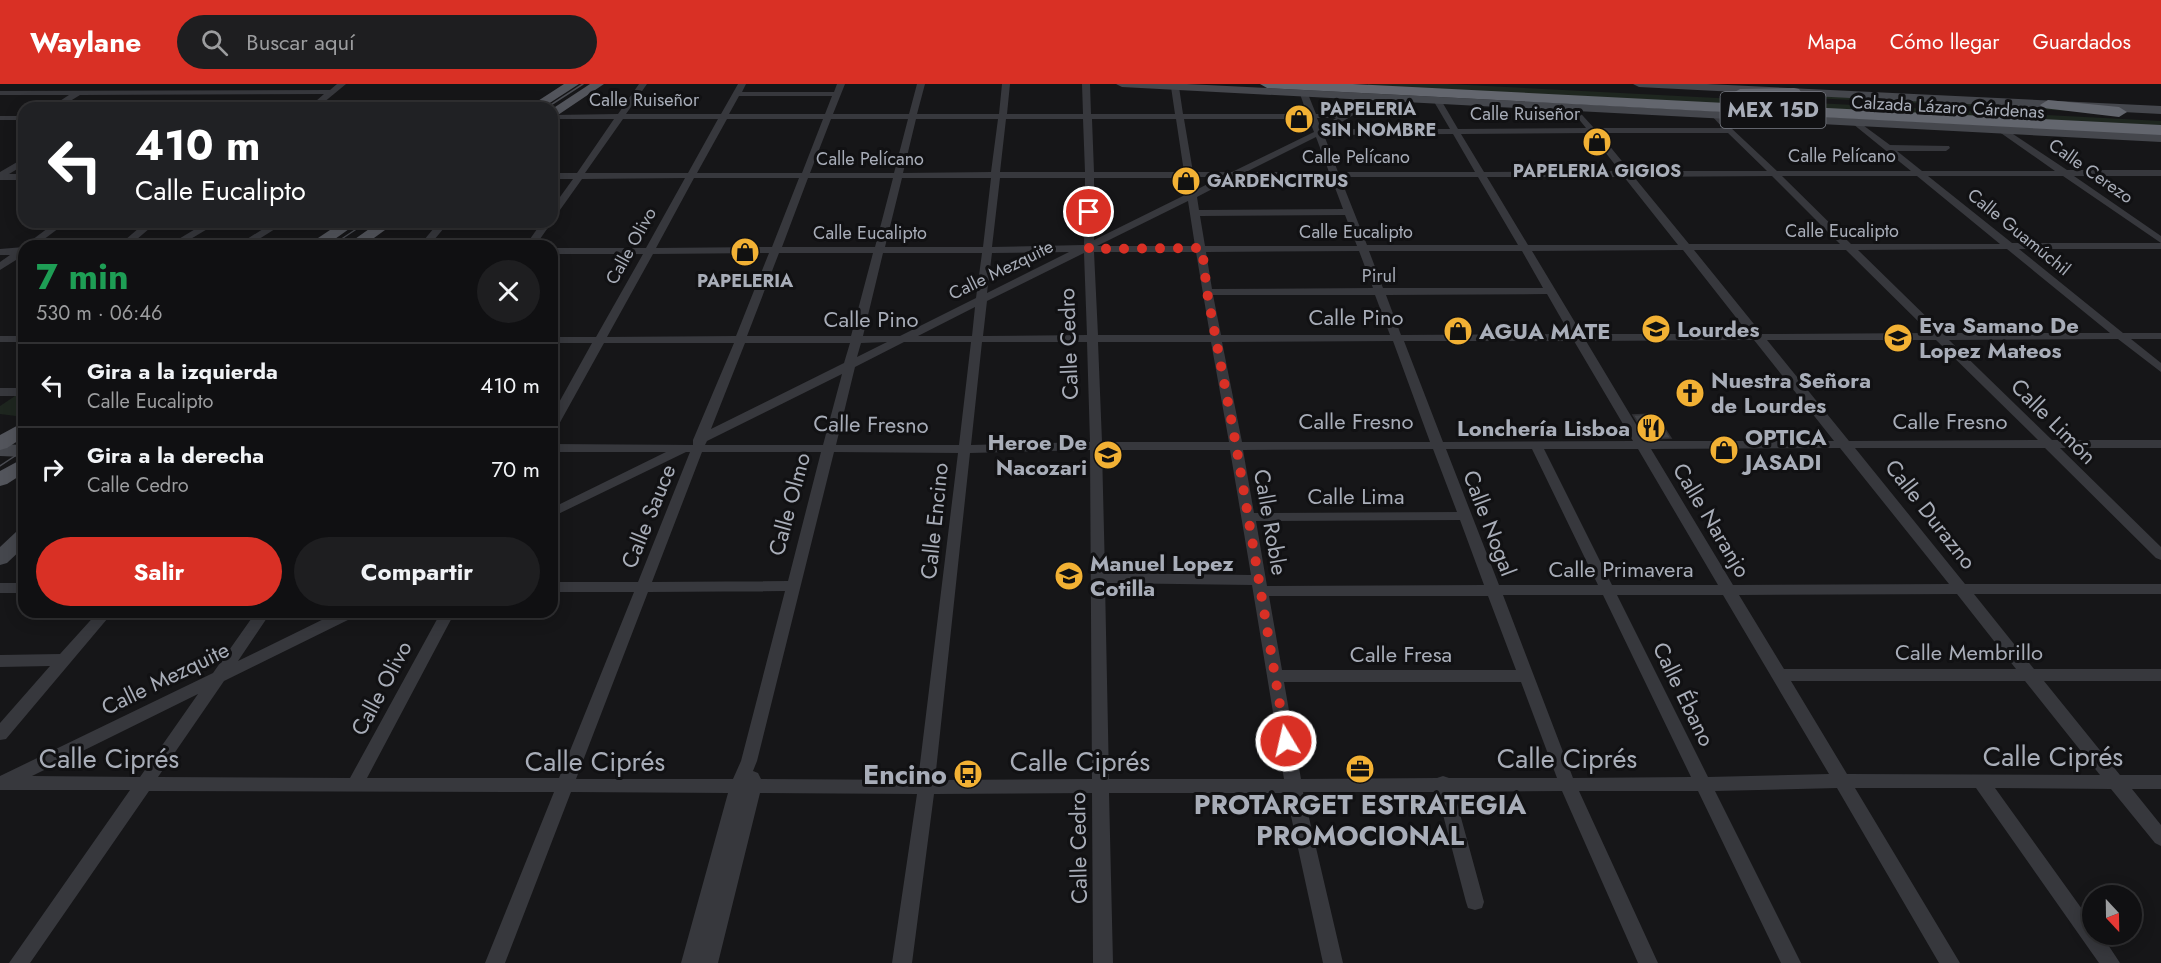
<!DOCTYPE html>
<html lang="es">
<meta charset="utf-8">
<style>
body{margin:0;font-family:Jost,sans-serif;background:#1e1e20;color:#f1f3f6;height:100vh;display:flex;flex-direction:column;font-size:22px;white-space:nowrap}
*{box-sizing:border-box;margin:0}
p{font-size:20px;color:#9c9d9f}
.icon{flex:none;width:33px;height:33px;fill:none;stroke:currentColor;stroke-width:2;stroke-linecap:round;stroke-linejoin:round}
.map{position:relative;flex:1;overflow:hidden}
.sheet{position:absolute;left:18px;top:156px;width:540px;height:378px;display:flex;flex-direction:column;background:#101012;border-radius:18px;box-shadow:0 3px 15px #0003,0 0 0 2px #303032}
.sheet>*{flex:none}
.top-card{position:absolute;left:18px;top:18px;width:540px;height:126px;border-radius:18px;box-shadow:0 3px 15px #0003,0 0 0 2px #303032;background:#202124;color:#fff;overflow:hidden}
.needle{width:39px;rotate:158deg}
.buttons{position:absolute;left:2082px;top:801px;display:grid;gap:12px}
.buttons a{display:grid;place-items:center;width:60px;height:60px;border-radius:50%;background:#101012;box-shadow:0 3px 15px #0003,0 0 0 2px #303032;font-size:30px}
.pin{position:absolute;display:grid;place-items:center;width:51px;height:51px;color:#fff;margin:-26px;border:3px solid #fff;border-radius:50%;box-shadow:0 2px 6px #0007}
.me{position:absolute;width:66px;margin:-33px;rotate:351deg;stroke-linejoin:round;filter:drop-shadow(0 0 4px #0008)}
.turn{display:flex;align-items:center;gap:21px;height:126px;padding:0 18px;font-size:27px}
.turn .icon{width:78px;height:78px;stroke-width:2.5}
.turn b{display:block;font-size:42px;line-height:51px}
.round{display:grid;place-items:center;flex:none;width:63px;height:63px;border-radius:32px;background:#1e1e20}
.headline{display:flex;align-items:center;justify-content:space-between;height:102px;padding:0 18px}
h1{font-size:36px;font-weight:700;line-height:45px;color:#1e9e55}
.button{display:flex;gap:12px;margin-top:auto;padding:12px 18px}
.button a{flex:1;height:69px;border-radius:36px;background:#d93025;color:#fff;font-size:24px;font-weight:700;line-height:69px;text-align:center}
.button a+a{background:#1e1e20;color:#f1f3f6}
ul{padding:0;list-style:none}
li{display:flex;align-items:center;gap:18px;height:84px;padding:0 18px;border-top:2px solid #303032}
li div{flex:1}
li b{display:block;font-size:22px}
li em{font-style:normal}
header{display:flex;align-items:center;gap:36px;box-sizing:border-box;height:84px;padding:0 30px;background:#d93025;color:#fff}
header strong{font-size:28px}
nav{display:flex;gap:33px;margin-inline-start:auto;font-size:21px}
.search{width:420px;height:54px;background:#1e1e20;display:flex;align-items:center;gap:15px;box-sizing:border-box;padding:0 21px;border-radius:33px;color:#9c9d9f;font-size:22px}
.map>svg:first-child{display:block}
</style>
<header>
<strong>Waylane</strong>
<div class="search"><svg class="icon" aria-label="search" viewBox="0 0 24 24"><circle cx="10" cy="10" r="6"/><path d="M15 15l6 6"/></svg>Buscar aquí</div>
<nav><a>Mapa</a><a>Cómo llegar</a><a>Guardados</a></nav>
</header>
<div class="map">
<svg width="2161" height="879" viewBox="0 0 2161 879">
<rect width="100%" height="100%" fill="#161618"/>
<path fill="#1e261f" d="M1368,0H1448L2161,37V43L1368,2Z
M1796,9L2051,22L2130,30L1734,10Z
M15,312H24V333L0,330V322Z"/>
<path fill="#404145" stroke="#303034" stroke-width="1.5" d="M1655,330L1671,354L1652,355L1646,352L1633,331Z"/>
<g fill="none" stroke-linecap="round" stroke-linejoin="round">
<path fill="#37383d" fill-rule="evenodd" d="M337,0H346L317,24H308L324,10L80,11L59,24H49L69,11H0V7L330,6Z
M639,0H647L626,30H721L738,0H746L742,8H834L837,0H845L833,30H909L917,0H925L917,30H999L1002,0H1010L1007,30H1083L1082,0H1090L1091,30H1175L1171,3L1175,1L1179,3L1183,30H1307L1300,10L1304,8L1308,10L1316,30H1344L1348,27L1353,10H1359L1355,30L1330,45H1450L1433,16L1437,14L1441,16L1458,45L1586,44L1569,23L1573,21L1594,44H1723L1710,30L1714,28L1777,87H1911L1853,40L1852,38L1856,36L1890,61L1949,62L1950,64L1946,67H1897L1922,87H2055L1998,47V43L2001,42L2067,86H2161V92H2074L2161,152V159L2063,92H1928L2012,159H2161V165H2019L2123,249H2161V255H2131L2161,279V288L2118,255L1949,256L2052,356H2161V364H2060L2161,463V476L2156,474L2045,364H1855L1965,500H2161V510H1974L2034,585H2161V597H2044L2120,691H2161V705H2132L2161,741V762L2155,759L2111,705L1995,704L2092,839V850H2101L2120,879H2099L1976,704H1855L1960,879H1939L1837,704L1715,707L1801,879H1781L1698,707H1579L1658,879H1638L1562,707L1454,708L1484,818L1482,824L1475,826L1468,824L1466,818L1437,708H1303L1343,879H1323L1286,709H1109L1113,879H1093L1092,709L934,710L912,879H892L917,710L760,709L718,879H681L728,709L571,708L505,879H485L554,708L149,707L30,879H9L130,706H0V692L213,589L256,528H271L238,577L338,528H358L356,532L224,597L158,693L350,694L441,528H455L367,694H559L634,508H552V498H638L690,368H686L552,433V424L666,368H552V360L693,361V356L734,259H604L558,342L552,346V331L592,259H552V253H596L643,170H552V164H646L685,94L582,95L555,133L552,134V124L573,95H552V89H577L614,35H552V31L618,30ZM739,12H832L825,30H729ZM1317,34H1336L1321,44ZM623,35H718L688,89H585ZM727,35H823L802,89H697ZM831,35H908L894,89H810ZM916,35H998L991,88L903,89ZM1006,35H1083L1085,88H1000ZM1092,35H1176L1184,88H1094ZM1184,35H1309L1314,48L1232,88H1193ZM1590,49L1620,87L1484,88L1461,50ZM1599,49H1728L1767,87H1630ZM1453,50L1475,88H1338L1324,51ZM1316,53L1329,88H1246ZM1772,92L1840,160H1689L1634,93ZM1782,92H1917L2000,160H1851ZM1194,93H1221L1196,106ZM1235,93H1331L1343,125L1199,126L1197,113ZM1340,93H1478L1518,161H1367ZM1487,93H1624L1678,161H1528ZM694,94H799L772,163L656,164ZM808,94H893L875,163H782ZM902,94H991L983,163H885ZM1000,94H1085L1084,161L992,163ZM1094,94H1185L1187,110L1094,156ZM1188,117L1195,162H1097ZM1345,131L1357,162H1205L1200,132ZM2007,165L2110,249H1943L1858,166ZM1683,166L1749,250H1582L1532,167ZM1694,166H1846L1930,249L1762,250ZM1359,167L1373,204L1212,205L1206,168ZM1369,167H1522L1543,204H1383ZM1069,168L987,209L992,169ZM1094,168H1196L1210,251H1098ZM769,169L736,252L607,253L653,170ZM779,169H873L851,252H747ZM883,169H982L976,214L900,252H863ZM1084,169L1087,251L983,252L987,217ZM1547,210L1570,250L1401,251L1386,211ZM1213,211H1375L1390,251H1221ZM975,223L972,252H918ZM1754,256L1834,357H1646L1586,257ZM1767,256H1936L2038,356L1849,357ZM1393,257L1430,358H1242L1222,258ZM1404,257H1574L1633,357L1443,358ZM887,258L857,273L861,259ZM904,258H971L959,361H836L855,283ZM982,258H1087L1090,358L971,361ZM1098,258H1211L1229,358H1102ZM745,259H850L844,279L711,345ZM842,290L823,361H705L707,357ZM1840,364L1949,500L1733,501L1651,365ZM1433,365L1457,428L1254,429L1243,366ZM1446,365H1532L1598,501H1499ZM1544,365H1638L1718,501H1612ZM1090,366L1092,695L935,696L970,369ZM1102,366H1230L1251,491L1105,489ZM702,368H821L788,497L652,498ZM834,368L958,369L918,696L761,695L758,689L753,687L757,677ZM1460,436L1484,501L1267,502L1256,437ZM1105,499L1252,501L1284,695H1109ZM785,507L741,677L733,695H576L648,508ZM1957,510L2016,585H1784L1739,511ZM1503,511H1603L1691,693L1573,694ZM1617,511H1723L1829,690L1708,693ZM1269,512H1488L1516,586H1282ZM1791,597H2025L2100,691L1847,690ZM1284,598H1521L1557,694H1449L1443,692L1437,694L1301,695ZM198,610L140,693L32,692Z
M0,32H24V36H0Z
M24,74V81L9,90H24V96H0V88Z
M56,138H67L35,162H24Z
M146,138H157L129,162H118Z
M207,138H219L179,162H167Z
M274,138H286L248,162H236Z
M439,138H449L429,162H419Z
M542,138H552L535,162H525Z
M24,163V171L0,186V178L10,171H0V165Z
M0,252H24V258H0Z
M0,304H24V312H0Z
M0,499H24V509H0Z
M98,528H113L6,655L0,656V639L50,582L0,583V571L60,570Z"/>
<path fill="#45474d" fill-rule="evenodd" d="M1116,0H1187L2161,50V58L1122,3Z
M1633,0H1707L2161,22V30L1639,3Z
M0,360L24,361V373L0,372Z
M24,445V463L7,479L0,481V463L17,447Z"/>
<path fill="#53555c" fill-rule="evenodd" d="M564,0H579L542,24H527Z
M590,0H604L552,35V25Z
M342,138H359L325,162H306Z
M379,138H396L363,162H345Z
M24,338V353L7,364L0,366V351Z
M24,374V389L7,400L0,402V387Z"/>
<path fill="#63666e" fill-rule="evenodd" d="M1260,0H1353L2161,41V51L1267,4Z
M1794,4L1799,5L1801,8L1799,11L1740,13L1733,9L1740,5Z
M2048,16L2119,23L2127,28L2119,33L2043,24L2040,21Z"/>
<path stroke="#4a4c52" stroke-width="1.5" d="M546,24L583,0
M331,162L367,138
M0,382L24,366"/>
</g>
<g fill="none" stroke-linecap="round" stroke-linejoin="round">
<path stroke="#d93025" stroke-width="10" stroke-dasharray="0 18" d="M1089,128V165L1202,164L1207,208L1236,361L1286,657"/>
</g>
<defs>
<g id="shop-disc" transform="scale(1.5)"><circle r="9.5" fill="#f2b134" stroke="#111113"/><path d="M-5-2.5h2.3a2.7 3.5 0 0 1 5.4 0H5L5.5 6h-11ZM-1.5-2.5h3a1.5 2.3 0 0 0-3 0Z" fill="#111"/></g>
<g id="school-disc" transform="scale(1.5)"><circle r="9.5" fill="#f2b134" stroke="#111113"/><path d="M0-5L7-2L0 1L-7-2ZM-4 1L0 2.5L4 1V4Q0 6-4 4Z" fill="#111"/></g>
<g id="church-disc" transform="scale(1.5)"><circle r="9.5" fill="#f2b134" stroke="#111113"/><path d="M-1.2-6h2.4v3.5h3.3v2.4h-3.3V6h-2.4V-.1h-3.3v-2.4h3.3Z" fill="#111"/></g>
<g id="restaurant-disc" transform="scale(1.5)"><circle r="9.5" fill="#f2b134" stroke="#111113"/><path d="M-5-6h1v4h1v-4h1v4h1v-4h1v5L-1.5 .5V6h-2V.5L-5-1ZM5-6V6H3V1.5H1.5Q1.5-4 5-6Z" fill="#111"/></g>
<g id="office-disc" transform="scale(1.5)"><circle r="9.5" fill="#f2b134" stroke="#111113"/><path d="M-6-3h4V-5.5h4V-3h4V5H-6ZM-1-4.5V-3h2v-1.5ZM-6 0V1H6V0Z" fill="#111"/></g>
<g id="bus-disc" transform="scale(1.5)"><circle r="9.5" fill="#f2b134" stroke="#111113"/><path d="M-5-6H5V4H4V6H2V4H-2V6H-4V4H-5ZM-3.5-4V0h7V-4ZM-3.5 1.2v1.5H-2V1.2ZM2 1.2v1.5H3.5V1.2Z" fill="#111"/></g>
</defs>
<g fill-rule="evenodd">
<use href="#shop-disc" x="1299" y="35"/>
<use href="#shop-disc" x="1597" y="58"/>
<use href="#shop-disc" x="1186" y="97"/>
<use href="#shop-disc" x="745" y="168"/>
<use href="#school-disc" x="1656" y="245"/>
<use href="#shop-disc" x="1458" y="247"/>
<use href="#school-disc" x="1898" y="254"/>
<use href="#church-disc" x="1690" y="309"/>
<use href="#restaurant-disc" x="1651" y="344"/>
<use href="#shop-disc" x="1724" y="366"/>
<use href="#school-disc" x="1108" y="371"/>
<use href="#school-disc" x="1069" y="492"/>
<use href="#office-disc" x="1360" y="685"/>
<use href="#bus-disc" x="968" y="690"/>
</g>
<g text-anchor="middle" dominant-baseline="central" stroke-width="6" stroke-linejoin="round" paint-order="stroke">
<g font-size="18" fill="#a8adb8" stroke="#111113">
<text x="644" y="16">Calle Ruiseñor</text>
<text transform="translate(1948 23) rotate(3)">Calzada Lázaro Cárdenas</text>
<text x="1525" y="30">Calle Ruiseñor</text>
<text x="1842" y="72">Calle Pelícano</text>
<text x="1356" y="73">Calle Pelícano</text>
<text x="870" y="75">Calle Pelícano</text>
<text transform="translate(2091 87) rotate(35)">Calle Cerezo</text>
<text x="1842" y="147">Calle Eucalipto</text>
<text x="1356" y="148">Calle Eucalipto</text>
<text transform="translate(2019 148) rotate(39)">Calle Guamúchil</text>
<text x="870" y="149">Calle Eucalipto</text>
<text transform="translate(631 162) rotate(-61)">Calle Olivo</text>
<text transform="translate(1001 186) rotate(-26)">Calle Mezquite</text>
<text x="1379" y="192">Pirul</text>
</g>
<g font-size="18" font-weight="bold" fill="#a8adb8" stroke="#111113" text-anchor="start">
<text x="1320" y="25">PAPELERIA<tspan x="1320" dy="21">SIN NOMBRE</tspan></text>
<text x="1597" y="87" text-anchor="middle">PAPELERIA GIGIOS</text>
<text x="1207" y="97">GARDENCITRUS</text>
<text x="745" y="197" text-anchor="middle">PAPELERIA</text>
</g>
<rect fill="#111113" stroke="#7b7e86" stroke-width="1.5" x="1720.5" y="8" width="105" height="36" rx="4.5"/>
<g font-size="21" font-weight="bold" fill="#a8adb8">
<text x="1773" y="26">MEX 15D</text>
</g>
<g font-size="22" fill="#a8adb8" stroke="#111113">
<text x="1356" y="233">Calle Pino</text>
<text x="871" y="235">Calle Pino</text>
<text transform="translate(1068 260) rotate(-92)">Calle Cedro</text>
<text x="1356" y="337">Calle Fresno</text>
<text x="1950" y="337">Calle Fresno</text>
<text transform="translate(2054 337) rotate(45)">Calle Limón</text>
<text transform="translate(871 340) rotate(1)">Calle Fresno</text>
<text x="1356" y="412">Calle Lima</text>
<text transform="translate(789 420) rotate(-75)">Calle Olmo</text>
<text transform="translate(1931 430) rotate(52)">Calle Durazno</text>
<text transform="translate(648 432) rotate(-68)">Calle Sauce</text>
<text transform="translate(1712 436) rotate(59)">Calle Naranjo</text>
<text transform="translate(934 437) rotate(-84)">Calle Encino</text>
<text transform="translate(1271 438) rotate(80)">Calle Roble</text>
<text transform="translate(1490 439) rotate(69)">Calle Nogal</text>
<text x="1621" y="485">Calle Primavera</text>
<text x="1969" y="568">Calle Membrillo</text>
<text x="1401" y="570">Calle Fresa</text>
<text transform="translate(165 594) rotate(-26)">Calle Mezquite</text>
<text transform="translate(381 604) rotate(-62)">Calle Olivo</text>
<text transform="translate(1684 610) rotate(64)">Calle Ébano</text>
<text transform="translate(1078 764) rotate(-91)">Calle Cedro</text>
</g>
<g font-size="22" font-weight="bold" fill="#a8adb8" stroke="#111113" text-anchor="start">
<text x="1919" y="241">Eva Samano De<tspan x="1919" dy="25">Lopez Mateos</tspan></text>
<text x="1677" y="245">Lourdes</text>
<text x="1479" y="247">AGUA MATE</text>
<text x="1711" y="296">Nuestra Señora<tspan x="1711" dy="25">de Lourdes</tspan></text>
<text x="1630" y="344" text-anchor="end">Lonchería Lisboa</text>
<text x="1745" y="353">OPTICA<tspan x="1745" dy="25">JASADI</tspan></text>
<text x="1087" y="358" text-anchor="end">Heroe De<tspan x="1087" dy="25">Nacozari</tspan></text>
<text x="1090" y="479">Manuel Lopez<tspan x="1090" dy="25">Cotilla</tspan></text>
</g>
<g font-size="27" fill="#a8adb8" stroke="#111113">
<text x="2053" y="672">Calle Ciprés</text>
<text x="109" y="674">Calle Ciprés</text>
<text x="1567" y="674">Calle Ciprés</text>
<text x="595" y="677">Calle Ciprés</text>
<text x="1080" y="677">Calle Ciprés</text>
</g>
<g font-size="27" font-weight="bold" fill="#a8adb8" stroke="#111113" text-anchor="end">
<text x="947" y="690">Encino</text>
<text x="1360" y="720" text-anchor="middle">PROTARGET ESTRATEGIA<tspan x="1360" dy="31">PROMOCIONAL</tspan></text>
</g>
</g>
</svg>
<div class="buttons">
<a><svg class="needle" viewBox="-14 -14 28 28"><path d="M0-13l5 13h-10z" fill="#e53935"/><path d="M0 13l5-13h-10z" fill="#9c9d9f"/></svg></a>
</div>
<div class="pin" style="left:1089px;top:128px;background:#d93025"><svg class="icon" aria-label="arrive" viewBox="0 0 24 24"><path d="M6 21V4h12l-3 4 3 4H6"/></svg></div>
<svg class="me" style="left:1286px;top:657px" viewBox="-20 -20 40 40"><circle r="17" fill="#d93025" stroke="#fff" stroke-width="3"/><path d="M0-11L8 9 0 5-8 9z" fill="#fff"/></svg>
<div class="top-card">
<div class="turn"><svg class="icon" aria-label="left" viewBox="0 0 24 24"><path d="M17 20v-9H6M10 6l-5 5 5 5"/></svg><div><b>410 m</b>Calle Eucalipto</div></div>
</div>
<section class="sheet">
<div class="headline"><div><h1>7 min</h1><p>530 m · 06:46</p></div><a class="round"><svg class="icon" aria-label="close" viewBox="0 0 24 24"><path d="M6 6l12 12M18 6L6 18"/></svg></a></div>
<ul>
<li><svg class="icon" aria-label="left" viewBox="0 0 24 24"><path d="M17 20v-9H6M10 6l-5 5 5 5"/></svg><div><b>Gira a la izquierda</b><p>Calle Eucalipto</p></div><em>410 m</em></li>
<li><svg class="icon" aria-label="right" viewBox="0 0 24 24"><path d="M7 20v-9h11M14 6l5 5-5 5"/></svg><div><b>Gira a la derecha</b><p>Calle Cedro</p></div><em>70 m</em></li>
</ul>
<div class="button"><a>Salir</a><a>Compartir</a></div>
</section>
</div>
